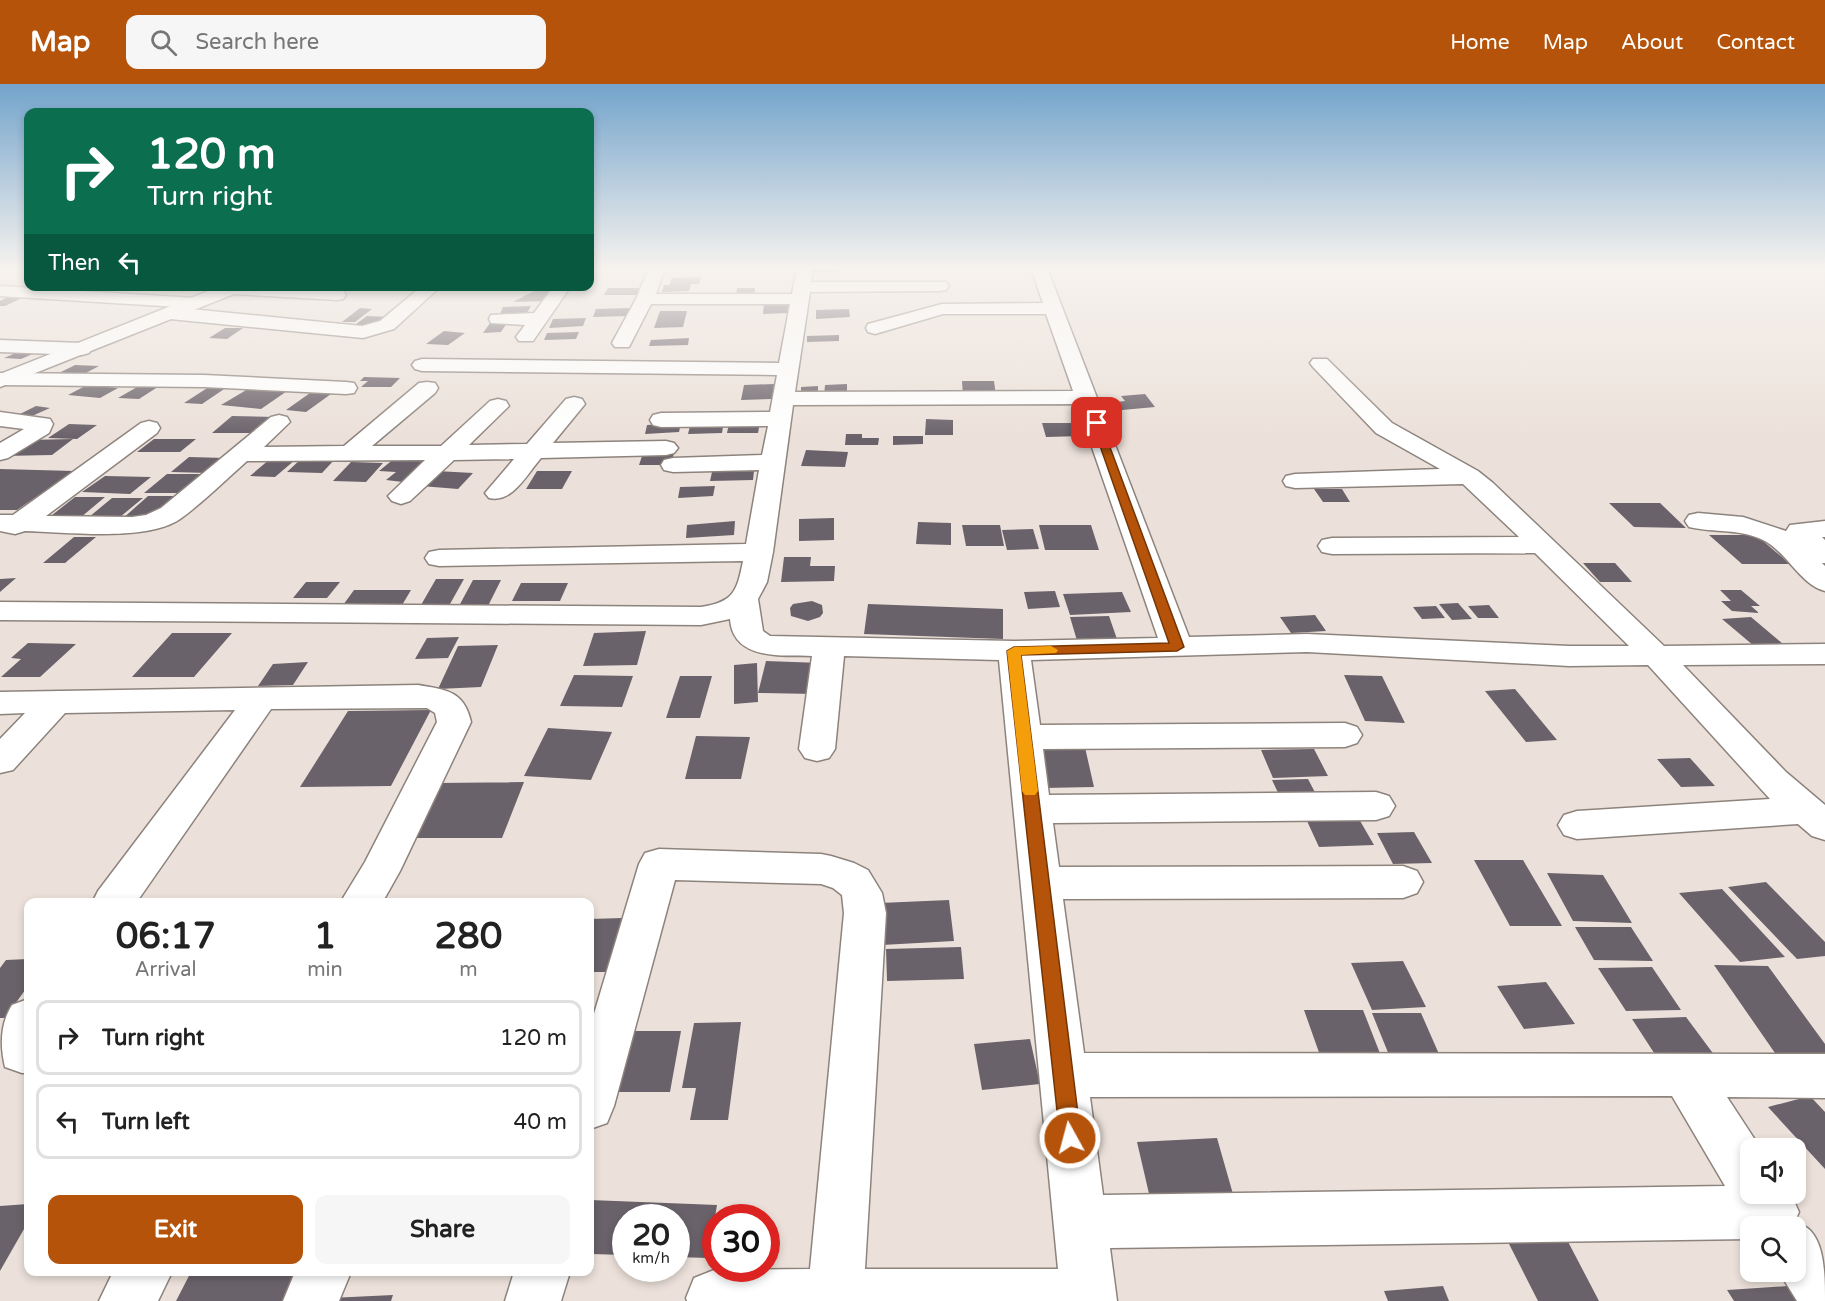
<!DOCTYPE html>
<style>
body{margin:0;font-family:"Varela Round",sans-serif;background:#f6f6f6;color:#222;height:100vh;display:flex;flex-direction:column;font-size:22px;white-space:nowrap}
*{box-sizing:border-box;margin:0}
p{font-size:20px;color:#767676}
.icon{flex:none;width:33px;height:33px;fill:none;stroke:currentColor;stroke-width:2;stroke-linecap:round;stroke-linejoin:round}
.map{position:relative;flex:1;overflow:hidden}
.panel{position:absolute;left:24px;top:814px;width:570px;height:378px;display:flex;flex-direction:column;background:#fff;border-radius:12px;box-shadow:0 3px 9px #0003}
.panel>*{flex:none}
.guide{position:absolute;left:24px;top:24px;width:570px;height:183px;border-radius:12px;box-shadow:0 3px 9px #0003;background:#0b6e4f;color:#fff;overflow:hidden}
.controls{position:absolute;left:1740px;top:1054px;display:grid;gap:12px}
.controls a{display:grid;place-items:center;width:66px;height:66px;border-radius:12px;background:#fff;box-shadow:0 3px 9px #0003;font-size:30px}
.speed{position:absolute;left:612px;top:1120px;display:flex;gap:12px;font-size:30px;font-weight:700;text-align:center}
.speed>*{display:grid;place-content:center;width:78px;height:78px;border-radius:50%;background:#fff;box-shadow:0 3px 9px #0003;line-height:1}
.speed small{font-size:15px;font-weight:400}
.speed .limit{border:9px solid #d22;background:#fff;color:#111}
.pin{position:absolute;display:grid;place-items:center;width:51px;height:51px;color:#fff;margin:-26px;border-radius:12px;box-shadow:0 3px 9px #0006}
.me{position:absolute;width:66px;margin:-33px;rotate:353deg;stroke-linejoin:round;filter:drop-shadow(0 0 4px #0008)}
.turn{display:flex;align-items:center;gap:21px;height:126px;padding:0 24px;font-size:27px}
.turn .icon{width:78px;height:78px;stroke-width:2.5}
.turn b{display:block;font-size:42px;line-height:51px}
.then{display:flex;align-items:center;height:57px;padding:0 24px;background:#0003;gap:12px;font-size:22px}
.eta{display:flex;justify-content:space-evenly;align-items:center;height:102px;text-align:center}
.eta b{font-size:36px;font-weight:800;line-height:42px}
.cta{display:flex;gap:12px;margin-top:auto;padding:12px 24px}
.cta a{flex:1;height:69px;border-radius:12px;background:#b45309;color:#fff;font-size:24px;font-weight:800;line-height:69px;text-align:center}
.cta a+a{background:#f6f6f6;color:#222}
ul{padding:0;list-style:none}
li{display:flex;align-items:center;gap:18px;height:75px;margin:0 12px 9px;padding:0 12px;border:3px solid #e0e0e0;border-radius:12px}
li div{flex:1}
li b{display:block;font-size:22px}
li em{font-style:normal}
header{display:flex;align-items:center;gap:36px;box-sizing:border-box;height:84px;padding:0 30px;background:#b45309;color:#fff}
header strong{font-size:28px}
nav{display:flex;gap:33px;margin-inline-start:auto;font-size:21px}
.search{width:420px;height:54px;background:#f6f6f6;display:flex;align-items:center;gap:15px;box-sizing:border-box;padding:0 21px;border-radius:12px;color:#767676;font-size:22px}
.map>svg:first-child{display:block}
</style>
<header>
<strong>Map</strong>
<div class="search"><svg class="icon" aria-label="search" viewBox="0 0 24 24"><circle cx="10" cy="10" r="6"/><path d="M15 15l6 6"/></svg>Search here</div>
<nav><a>Home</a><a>Map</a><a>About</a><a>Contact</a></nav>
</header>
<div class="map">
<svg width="1825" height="1217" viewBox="0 0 1825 1217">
<rect width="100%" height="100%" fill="#ece1da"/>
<path fill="#6a626a" d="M813,185H838V188L812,189Z
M701,193L699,200H691L689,207L662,208L664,201H669L672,194Z
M608,204H644L641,211H604Z
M737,204H755L754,213H736Z
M558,206L551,217L513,218L534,207Z
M9,212L24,213L5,222H0V217Z
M764,218H789V229L763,230Z
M531,222L527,229L500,230L503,223Z
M360,224L372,225L355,238H342Z
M631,224L628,232L593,233L596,225Z
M849,225L850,233L816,235V226Z
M660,227H687L683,243L654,244Z
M367,232L389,233L374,244L352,243Z
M586,234L583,242L549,244L553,235Z
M490,239H507L501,248L483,249Z
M225,244H243L227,255L209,254Z
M444,247L465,249L448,261L426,260Z
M579,248L576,255L544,256L547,249Z
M839,251V257L807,258V252Z
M689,254L688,261L649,262L651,256Z
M25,265L42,266L21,275L4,274Z
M75,281L99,282L84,290L59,289Z
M364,293L400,294L391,303H361L368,297H360Z
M962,297H994L996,312H963Z
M144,299H164L139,315L118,314Z
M215,299H233L202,320L184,319Z
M774,300L772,315L741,316L744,301Z
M847,300V312L824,313L825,301Z
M87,301L118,304L100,314L68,311Z
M253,302L290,305L261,325L221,321Z
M818,302V310H801V303Z
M310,309L331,310L306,328L286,326Z
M1145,310L1155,323L1122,326L1116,318L1125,317L1121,312Z
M36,322L50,324L32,332L18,331Z
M232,332L275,333L256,349H212Z
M926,335L953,336V351H925Z
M724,337L722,349L688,350L691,338Z
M760,338L758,349H727L729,339Z
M681,339L679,348L645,350L647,341Z
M1042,339H1077L1082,352L1046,353Z
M69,340L97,341L77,355L48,354Z
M846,350H862V354H879L878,361H845Z
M893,352H923V360L893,361Z
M73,355L52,371L3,372L26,356Z
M154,355H196L180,368H137Z
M675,365L671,381H639L644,366Z
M806,366L848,368L845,383L801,382Z
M189,373L225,374L208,389L171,388Z
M302,374H336L322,389L287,388Z
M395,374L427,376L403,398L386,396L396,388L379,387Z
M270,375L295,376L275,393L250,392Z
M351,378L383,379L366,398L333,397Z
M0,385L74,387L17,426H0Z
M436,387L473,389L458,405L421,402Z
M537,387H572L562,405H526Z
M754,387L753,396L710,397L712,388Z
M167,390H204L182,409H144Z
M105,392L151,393L130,410L82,408Z
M715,402L713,412L678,414L680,403Z
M1314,405H1342L1350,418H1323Z
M148,412H177L151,435L121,436Z
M75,413H105L74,439H42Z
M112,414H143L120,433H89Z
M1609,419H1660L1686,444L1634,443Z
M834,434V456L799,457V435Z
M735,437L734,451L686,454L687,441Z
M918,438L951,439V461L916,460Z
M962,441H1000L1004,462H966Z
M1039,441H1091L1099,466H1045Z
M1033,445L1039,465L1007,466L1002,446Z
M1709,451H1756L1790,480H1742Z
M74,453H96L65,479H43Z
M784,473H811L810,482H835L834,497L781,498Z
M1583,479H1615L1632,498H1600Z
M16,494L0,508V495Z
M436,495H464L450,520L421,521Z
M473,496H501L488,522H459Z
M306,498H340L327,514H293Z
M521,499H568L560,517H512Z
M354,506H411L398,528H338Z
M1720,506H1741L1760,522H1751L1759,529L1732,527L1721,517H1731Z
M1055,507L1060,523L1028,525L1024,508Z
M1122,508L1131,528L1070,531L1063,510Z
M812,517L822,521L823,529L820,533L808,537L791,532L790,524L793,520Z
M1458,519L1472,535L1452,536L1439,520Z
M868,520L1003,525V555L864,550Z
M1489,521L1499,534H1478L1468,522Z
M1436,522L1445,534L1422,535L1413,523Z
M1315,531L1326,547L1291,549L1280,533Z
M1109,532L1118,558L1078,560L1070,533Z
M1751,533L1789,565L1760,567L1722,535Z
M646,547L637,581L583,582L594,549Z
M172,549H232L194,593H132Z
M459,553L448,574L415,575L427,554Z
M28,559L76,560L40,593H1L21,575L11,574Z
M498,561L481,603L438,605L458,562Z
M766,577L821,579L815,610L758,609Z
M308,578L293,601L258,602L273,580Z
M757,579L758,618L734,620V581Z
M574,591L633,592L622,623L560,622Z
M1344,591L1382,592L1405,639L1365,637Z
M680,592H712L700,634H666Z
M1515,605L1557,656L1526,658L1485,607Z
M431,626L391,702L300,703L348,627Z
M548,644L612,648L591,696L524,692Z
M696,652L750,653L741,695H685Z
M1084,659L1094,703L1044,704L1037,660Z
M1314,665L1328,692L1273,694L1261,666Z
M1690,674L1715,702L1681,703L1657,675Z
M1308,695L1318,714L1281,715L1272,696Z
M524,698L502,754H411L438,699Z
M1359,735L1374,761L1319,763L1307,737Z
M1414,748L1432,779L1393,780L1377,749Z
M1474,776H1523L1562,842H1510Z
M1547,789L1603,791L1632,839L1573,837Z
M1766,798L1825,858V872L1797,875L1728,803Z
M1722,805L1785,873L1740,878L1679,809Z
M949,816L954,857L882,861L880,819Z
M622,834L609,888H590V835Z
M1575,843H1631L1653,877L1594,876Z
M961,863L964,895L887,897L886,865Z
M28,875V902L5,934H0V884L6,876Z
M1403,877L1426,923L1372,926L1351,879Z
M1714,881L1768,882L1825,960V970L1775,969Z
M1652,883L1681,926L1626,927L1598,884Z
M1546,898L1575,940L1524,945L1497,902Z
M1304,926H1363L1383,977H1322Z
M1372,929H1421L1439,970L1389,971Z
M1686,933L1715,972L1658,975L1632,935Z
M741,938L728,1036H690L696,1004H682L694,939Z
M624,947H681L670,1008H610Z
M1030,955L1040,1000L982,1006L974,960Z
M1810,1012L1825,1028V1085L1768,1023Z
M1217,1054L1233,1110L1150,1114L1137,1058Z
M590,1116L717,1121L708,1174L676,1173V1134H626V1171L590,1170Z
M28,1120V1138L0,1187V1122Z
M1564,1150L1599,1217H1538L1506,1154Z
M191,1188H303L290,1217H176Z
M1443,1202L1449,1217H1388L1384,1207Z
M1788,1202L1798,1217H1734L1727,1206Z
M393,1211L391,1217H329L330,1214Z"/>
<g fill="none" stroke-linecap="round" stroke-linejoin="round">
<g stroke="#8d837d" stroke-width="3">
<path id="minor" d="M649,184H665L656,210H792L797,184H813L811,198H946L949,202L946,206L940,207L810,208L795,308L1073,307L1046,230H943L875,250L868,248L866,244L868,240L942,220L1043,219L1031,184H1047L1189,553L1307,550L1569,562H1629L1535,469L1332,470L1322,468L1318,462L1322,456L1332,454L1519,453L1463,400L1295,404L1286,402L1283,397L1286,392L1295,390L1440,385L1376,349L1313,283L1310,279L1313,275H1327L1392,339L1478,387L1493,399L1664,562L1825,560V580L1683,581L1786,688L1825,721V756L1812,752L1798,740L1577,755L1564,751L1558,741L1564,731L1577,727L1770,715L1648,581L1569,582L1307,568L1031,576L1040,641L1345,639L1357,643L1362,651L1357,659L1345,663L1043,665L1049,711L1376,708L1389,712L1395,722L1389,732L1376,736L1053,739L1059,783L1403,782L1417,787L1423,798L1417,809L1403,814L1063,815L1084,969L1825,970V1014L1727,1013L1761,1065H1750V1110H1791L1799,1128L1794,1139C1825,1142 1825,1188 1825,1217H1797L1779,1188H1796V1143H1750V1155L1110,1164L1117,1217H687L686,1214L694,1194L714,1186L810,1185L844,829L842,811L833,804L821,800L675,796L614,1022L607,1039L590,1045V943L639,780L645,769L659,765L821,770L831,772L854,779L868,786L882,809L886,829L865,1185H1058L999,576L844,572L835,665L829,674L817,677L805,674L799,665L812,572C783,571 733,577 730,535L701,541L0,536V518L701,523C734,518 737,507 743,477L439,482L429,480L425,474L429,468L439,466L746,460L759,386L673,388L664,386L661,381L664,376L673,374L762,371L768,342L661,343L653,341L650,336L653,331L661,329L770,328L777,291L422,287L415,285L412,281L415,277L422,275L779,279L790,220H651L629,263H615L612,259L636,215ZM1077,320L1158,554L1014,557L770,552L763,547L758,515L767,498L773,468L793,321ZM1672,1012L1725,1102L1103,1111L1090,1013Z
M0,202L195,214L201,215L204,219L201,223L195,224L0,212Z
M225,202L337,206L343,207L346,211L343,215L337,216L232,210L226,209L223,205Z
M422,202H441L394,245L363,254L170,235L164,233L161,229L164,225L170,223L362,242L380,237Z
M554,202H571L533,257H519L516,253L525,241L491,239L489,235L491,231L534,229Z
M0,256L82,259L89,261L92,265L89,269L82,271L0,268Z
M0,289L204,291L346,298L354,299L357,304L354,309L346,310L204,303L0,301Z
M427,298L435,299L438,304L435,309L372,362H441L490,317L498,315L506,317L509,322L469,361L527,360L566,315L574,313L582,315L585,320L553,359L666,357L674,359L678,364L674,369L666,371L541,374C527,390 512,420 489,414L485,409L514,375L454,376L410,417L401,420L392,417L388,412L425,376L247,377C225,396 204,418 180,435C147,458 66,448 25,447L15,450L0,447V431H13L141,339L149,337L157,339L160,344L157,349L46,432L132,433L146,431L161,424L271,333L279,331L287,333L290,338L264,363L344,362L419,299Z
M0,328L50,335L53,340L49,349L8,374L0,376V359L24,345L0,342Z
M1698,429L1743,433L1786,447L1790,441L1825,437V453H1822L1825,456V479H1822L1825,482V507C1801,501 1788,470 1765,457C1741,444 1714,449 1689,443L1685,437L1689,431Z
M418,601C447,606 464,607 471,638L400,787L382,819H340L365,778L437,638L435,629L427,624L271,625L136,819H92L98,807L235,626L65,629L13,686L0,689V655L25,629L0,630V608Z
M28,915V989H22L5,983C0,962 0,940 12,921Z
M113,1188H172L158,1217H99Z
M295,1188H351L339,1217H283Z
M514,1188H570L561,1217H505Z"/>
</g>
<g stroke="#8d837d" stroke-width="3">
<path id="major" d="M221,202H246L244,206L0,303V290Z"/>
</g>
<use href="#minor" fill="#fff" fill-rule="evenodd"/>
<use href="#major" fill="#fff" fill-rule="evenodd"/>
</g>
<linearGradient id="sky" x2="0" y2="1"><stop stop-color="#73a4cc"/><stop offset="0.52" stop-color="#f6f2ee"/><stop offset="1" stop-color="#f6f2ee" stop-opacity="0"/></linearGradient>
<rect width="1825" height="354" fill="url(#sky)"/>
<path fill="#b45309" stroke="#753606" stroke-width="1.5" d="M1097,336L1101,339L1184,563L1177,567L1021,571L1081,1054L1078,1061L1070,1064L1063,1061L1060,1054L1007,567L1014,563L1169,559L1092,339Z"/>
<path fill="#f59e0b" d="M1051,562L1058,566L1056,569L1021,571L1038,707L1035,711H1025L1022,707L1007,567L1014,563Z"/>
</svg>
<div class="controls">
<a><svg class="icon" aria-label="sound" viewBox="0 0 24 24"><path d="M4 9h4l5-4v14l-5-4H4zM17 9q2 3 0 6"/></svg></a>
<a><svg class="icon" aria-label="search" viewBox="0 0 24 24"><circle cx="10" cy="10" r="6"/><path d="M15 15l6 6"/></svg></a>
</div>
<div class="speed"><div>20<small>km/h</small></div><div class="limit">30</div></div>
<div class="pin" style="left:1097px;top:339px;background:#d93025"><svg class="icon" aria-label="arrive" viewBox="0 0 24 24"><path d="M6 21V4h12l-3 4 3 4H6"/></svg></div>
<svg class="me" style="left:1070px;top:1054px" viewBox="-20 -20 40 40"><circle r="17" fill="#b45309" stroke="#fff" stroke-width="3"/><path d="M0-11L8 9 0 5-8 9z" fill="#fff"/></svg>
<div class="guide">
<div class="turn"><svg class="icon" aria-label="right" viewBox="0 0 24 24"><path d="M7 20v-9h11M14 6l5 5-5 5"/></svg><div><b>120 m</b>Turn right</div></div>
<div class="then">Then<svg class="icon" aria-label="left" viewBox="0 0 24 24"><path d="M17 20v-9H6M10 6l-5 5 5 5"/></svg></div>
</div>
<section class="panel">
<div class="eta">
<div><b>06:17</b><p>Arrival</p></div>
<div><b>1</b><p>min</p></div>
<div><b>280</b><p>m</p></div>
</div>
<ul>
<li><svg class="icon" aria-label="right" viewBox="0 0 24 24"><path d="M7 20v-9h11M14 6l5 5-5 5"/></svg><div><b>Turn right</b></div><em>120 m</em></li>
<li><svg class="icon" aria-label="left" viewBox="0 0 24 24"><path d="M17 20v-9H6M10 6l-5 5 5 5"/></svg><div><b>Turn left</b></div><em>40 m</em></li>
</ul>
<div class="cta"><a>Exit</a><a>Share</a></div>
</section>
</div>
